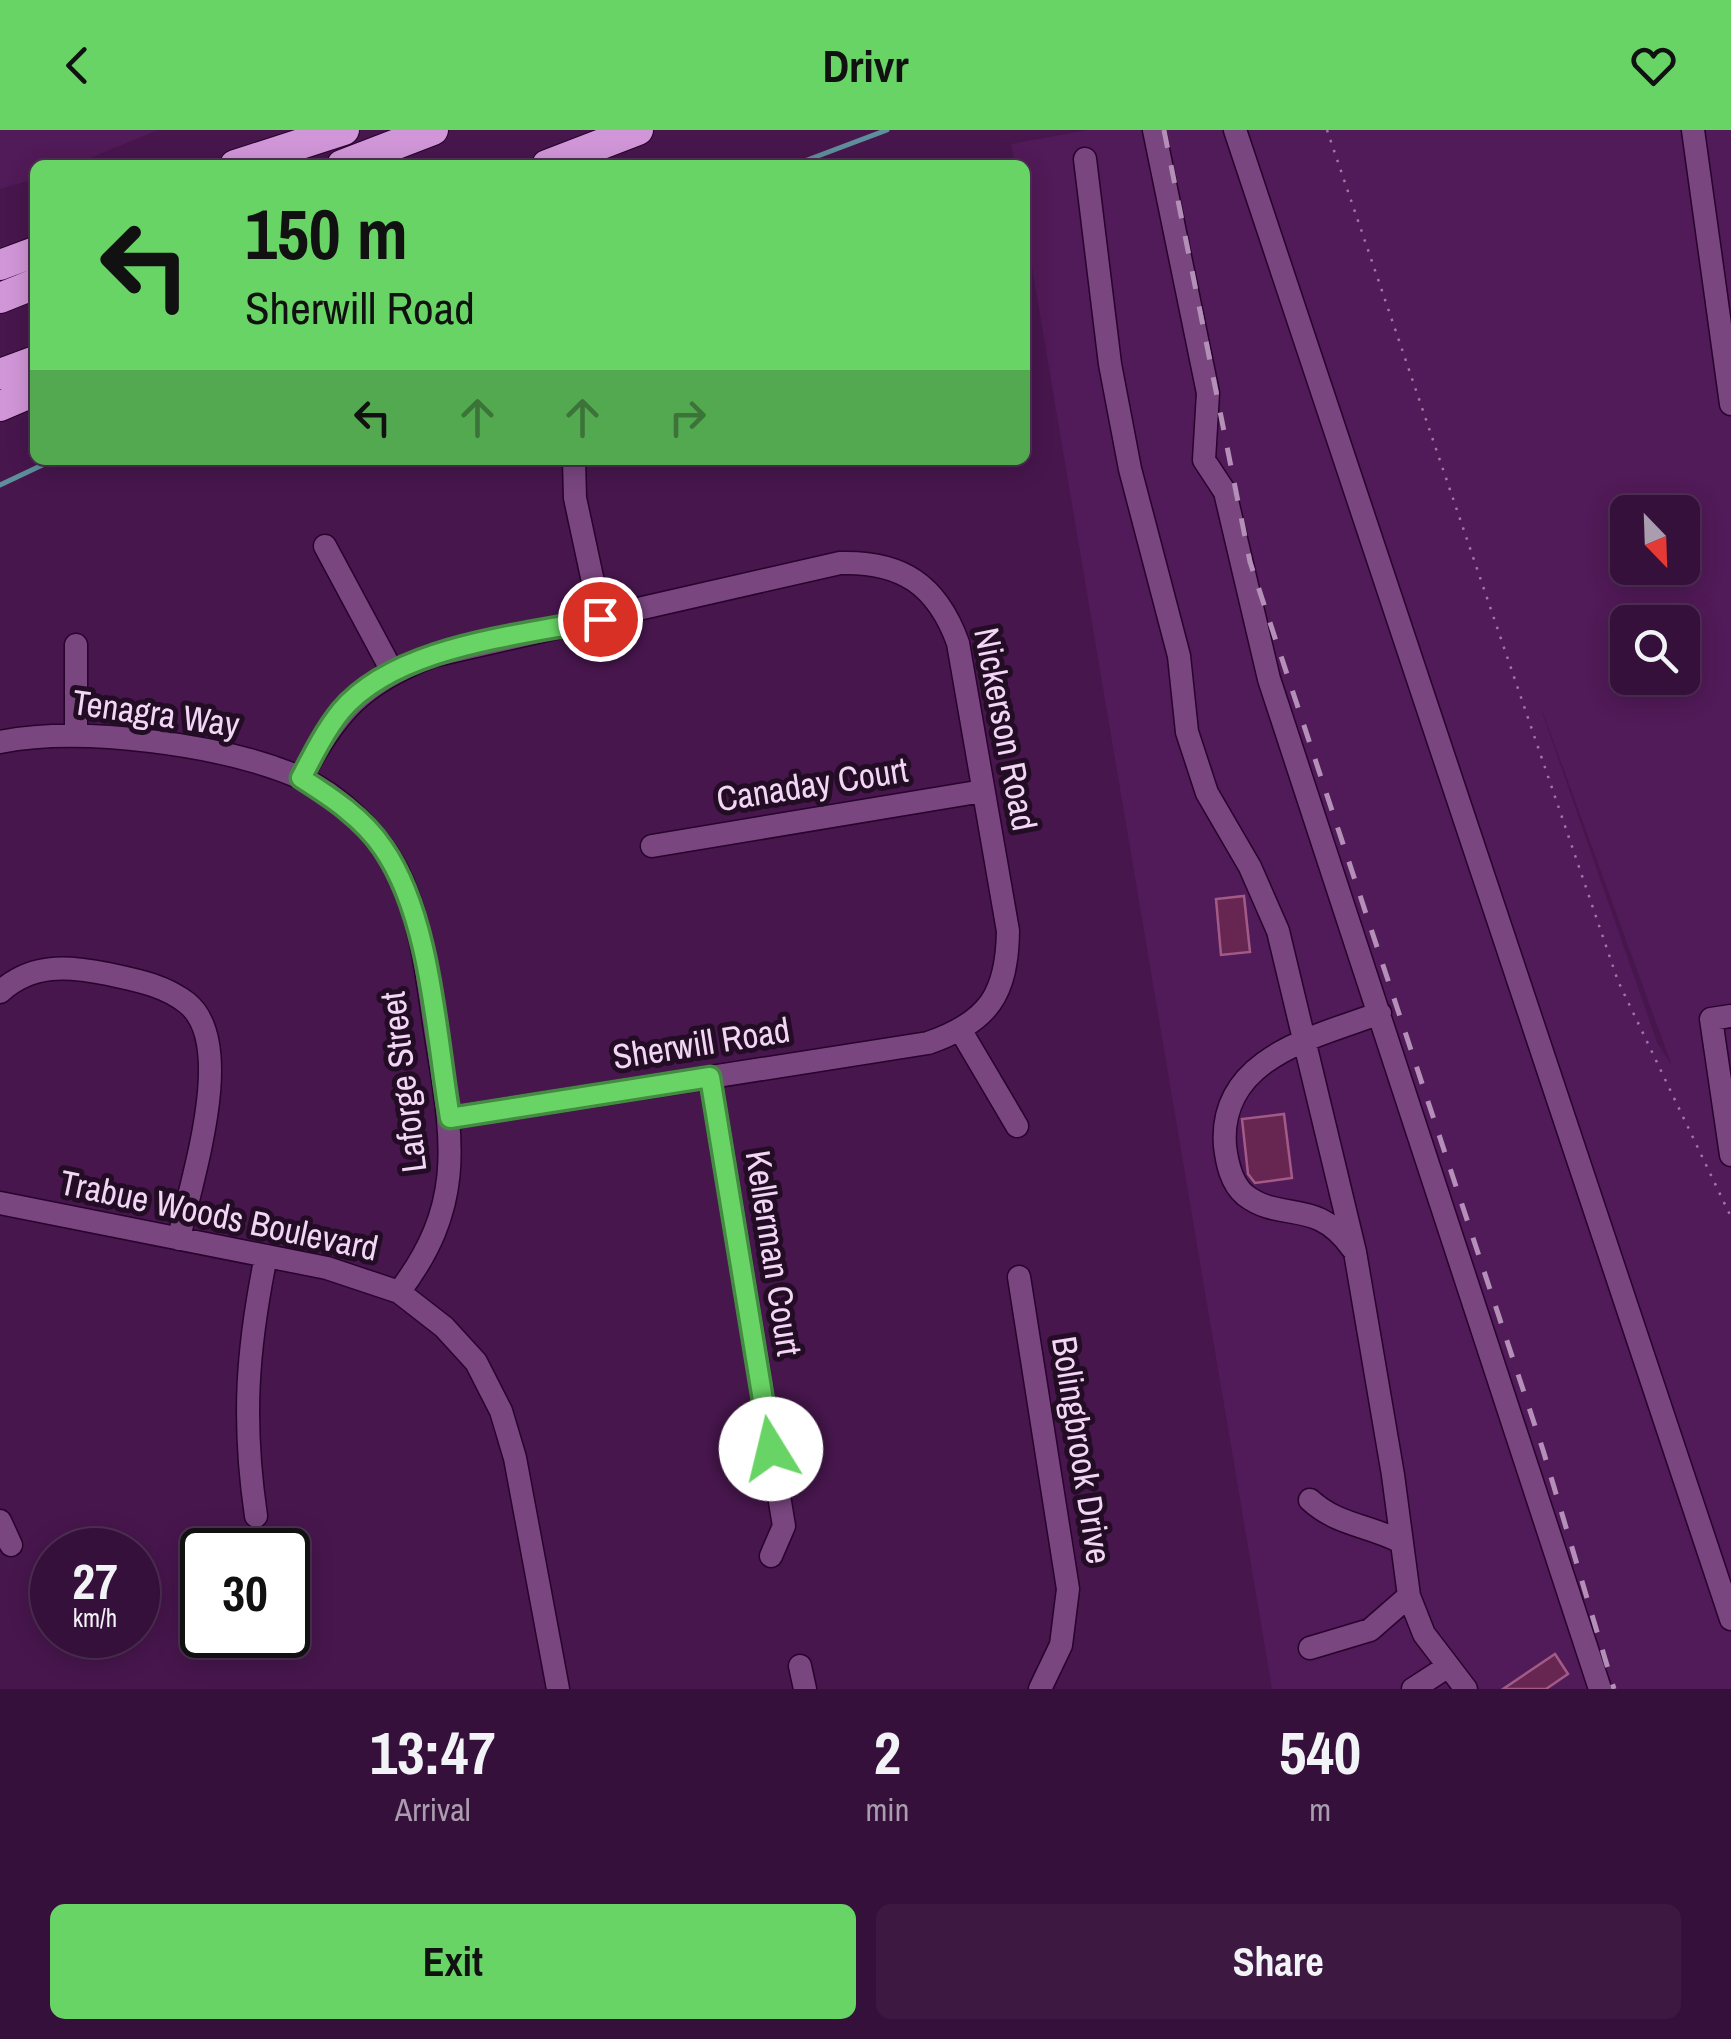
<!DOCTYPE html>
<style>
body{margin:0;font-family:"Archivo Narrow",sans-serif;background:#3d1942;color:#f1f3f6;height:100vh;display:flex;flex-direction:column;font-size:38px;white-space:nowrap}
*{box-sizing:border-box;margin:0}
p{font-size:32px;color:#aa9daf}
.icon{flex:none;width:55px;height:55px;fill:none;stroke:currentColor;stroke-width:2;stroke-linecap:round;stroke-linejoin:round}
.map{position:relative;height:1559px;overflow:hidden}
.side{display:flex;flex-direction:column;background:#35103a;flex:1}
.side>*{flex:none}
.banner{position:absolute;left:30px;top:30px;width:1000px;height:305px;border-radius:15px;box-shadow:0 5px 25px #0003,0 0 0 2px #4f3054;background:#68d465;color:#111;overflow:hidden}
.needle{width:65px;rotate:157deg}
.fabs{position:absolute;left:1610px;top:365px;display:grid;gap:20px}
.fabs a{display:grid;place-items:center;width:90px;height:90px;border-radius:15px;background:#35103a;box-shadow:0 5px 25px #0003,0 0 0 2px #4f3054;font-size:50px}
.speed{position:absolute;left:30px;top:1398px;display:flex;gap:20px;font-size:50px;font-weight:700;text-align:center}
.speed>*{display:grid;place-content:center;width:130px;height:130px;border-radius:50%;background:#35103a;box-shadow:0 5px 25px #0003,0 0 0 2px #4f3054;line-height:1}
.speed small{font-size:25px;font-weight:400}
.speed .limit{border:5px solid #111;border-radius:15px;background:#fff;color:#111}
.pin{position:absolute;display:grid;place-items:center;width:85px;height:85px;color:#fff;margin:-42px;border:5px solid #fff;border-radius:50%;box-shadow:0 2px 10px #0007}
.me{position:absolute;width:110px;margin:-55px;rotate:351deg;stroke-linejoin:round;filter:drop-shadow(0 0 8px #0008)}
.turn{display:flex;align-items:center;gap:35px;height:210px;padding:0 50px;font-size:45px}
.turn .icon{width:130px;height:130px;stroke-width:2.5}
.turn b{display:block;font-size:70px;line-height:85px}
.lanes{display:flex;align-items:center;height:95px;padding:0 50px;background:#0003;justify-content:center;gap:50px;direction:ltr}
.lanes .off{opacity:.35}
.eta{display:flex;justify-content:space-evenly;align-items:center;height:170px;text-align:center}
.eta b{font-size:60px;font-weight:700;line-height:70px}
.cta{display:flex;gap:20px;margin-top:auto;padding:20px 50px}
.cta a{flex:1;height:115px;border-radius:15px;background:#68d465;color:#111;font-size:40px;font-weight:700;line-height:115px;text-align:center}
.cta a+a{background:#3d1942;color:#f1f3f6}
header{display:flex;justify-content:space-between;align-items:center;height:130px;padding:0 50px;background:#68d465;color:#111;font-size:45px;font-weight:700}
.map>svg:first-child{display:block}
</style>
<header><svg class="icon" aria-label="back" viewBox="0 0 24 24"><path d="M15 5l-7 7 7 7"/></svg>Drivr<svg class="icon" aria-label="heart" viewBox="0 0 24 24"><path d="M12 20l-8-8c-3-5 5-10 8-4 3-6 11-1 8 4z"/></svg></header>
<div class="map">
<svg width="1731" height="1559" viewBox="0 0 1731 1559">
<rect width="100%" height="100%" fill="#47164d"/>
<path fill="#511a58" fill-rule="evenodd" d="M0,0H158L73,35H35V49L0,59Z
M1088,0H1731V1559H1272L1025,96V35H1015L1011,14ZM1628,382H1682V438H1628ZM1628,492H1682V548H1628ZM1542,582L1543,583L1672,936L1657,912Z"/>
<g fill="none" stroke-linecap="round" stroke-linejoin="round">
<path stroke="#5f8f9d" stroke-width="5" d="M794,35L887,0
M0,355L53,330"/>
</g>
<path fill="#672651" stroke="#a25b87" stroke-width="2.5" d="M1244,766L1250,822L1221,825L1216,769Z
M1284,984L1292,1048L1255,1053L1248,1044L1242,989Z
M1555,1524L1568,1544L1546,1559H1503Z"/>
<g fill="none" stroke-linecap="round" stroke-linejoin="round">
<g stroke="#28032d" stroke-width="25">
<path id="minor" d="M1154,0L1208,263L1204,330L1225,362L1269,549L1600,1559
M1235,0L1731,1489
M1693,0L1731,274
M1085,29L1110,234L1130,339L1179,526L1187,602L1207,663L1250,737L1278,801L1355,1122L1393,1345L1409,1466L1424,1504L1466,1559
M574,330L575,368L601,489
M325,416L392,541
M76,603V515
M0,612C82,596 221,614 299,647C338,664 377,702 397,740C424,793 428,860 438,918C454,1016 463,1078 399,1162
M301,648C336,582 362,553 432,526L840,433C902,431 937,455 958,513L1008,801C1007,864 989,892 928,913L450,988
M652,716L983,661
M0,862C32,833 67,836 108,844C136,850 164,855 187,873C238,914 190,1052 179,1109
M1731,886L1711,889L1731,1025
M961,901L1017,996
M710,947L784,1396L771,1426
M0,1073L327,1138L399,1162L444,1197L476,1232L501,1281L515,1328L558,1559
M1352,1118C1316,1067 1281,1093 1245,1065C1231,1053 1227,1033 1225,1016C1218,927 1316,907 1380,883
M1019,1147L1068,1459L1061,1515L1040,1559
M1310,1370C1337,1395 1368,1395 1399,1411
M256,1386C242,1290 247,1220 266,1126
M0,1391L11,1415
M1310,1518L1370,1500L1409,1466
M800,1536L805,1559
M1413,1559L1447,1537"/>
</g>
<g stroke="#28032d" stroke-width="32">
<path id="highway" d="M235,35L344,0
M342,35L433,0
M547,35L638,0
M0,135L35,122
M0,168L35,154
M0,244L35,231
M0,276L35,261"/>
</g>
<path stroke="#9e77a2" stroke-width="2.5" stroke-dasharray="2.5 8" stroke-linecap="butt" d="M1327,0L1618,851L1731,1087"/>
<use href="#minor" stroke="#79467f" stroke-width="22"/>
<use href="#highway" stroke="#d196d8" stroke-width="30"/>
<path stroke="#b48fb8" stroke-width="5" stroke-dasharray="18 18" stroke-linecap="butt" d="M1164,0L1250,432L1543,1320L1614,1559"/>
</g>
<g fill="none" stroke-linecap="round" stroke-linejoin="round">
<g stroke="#448a42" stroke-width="25">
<path id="route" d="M600,489C520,506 397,515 341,581C325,601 313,625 301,648C331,667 363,688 383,718C431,787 436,906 450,988L710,947L771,1319"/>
</g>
<use href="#route" stroke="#68d465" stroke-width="18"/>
</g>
<g text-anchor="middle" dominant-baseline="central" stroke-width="10" stroke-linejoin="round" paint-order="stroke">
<g font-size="35" fill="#f3d6f6" stroke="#220d25">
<text transform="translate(156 583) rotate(8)">Tenagra Way</text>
<text transform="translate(1006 599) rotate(79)">Nickerson Road</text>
<text transform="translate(812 654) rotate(-9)">Canaday Court</text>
<text transform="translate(701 913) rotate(-9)">Sherwill Road</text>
<text transform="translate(403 952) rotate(-97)">Laforge Street</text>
<text transform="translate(219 1085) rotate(12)">Trabue Woods Boulevard</text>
<text transform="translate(774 1123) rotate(81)">Kellerman Court</text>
<text transform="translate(1082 1320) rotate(81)">Bolingbrook Drive</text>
</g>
</g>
</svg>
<div class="fabs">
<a><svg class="needle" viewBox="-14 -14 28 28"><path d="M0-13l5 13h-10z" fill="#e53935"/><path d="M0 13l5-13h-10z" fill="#aa9daf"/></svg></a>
<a><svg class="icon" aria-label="search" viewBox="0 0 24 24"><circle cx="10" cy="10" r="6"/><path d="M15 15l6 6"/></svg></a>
</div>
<div class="speed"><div>27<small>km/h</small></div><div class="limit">30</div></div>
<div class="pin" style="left:600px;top:489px;background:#d93025"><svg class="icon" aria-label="arrive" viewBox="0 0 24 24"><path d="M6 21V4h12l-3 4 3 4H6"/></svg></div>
<svg class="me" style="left:771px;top:1319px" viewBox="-20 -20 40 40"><circle r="19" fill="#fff"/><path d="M0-13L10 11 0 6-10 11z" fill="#68d465"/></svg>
<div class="banner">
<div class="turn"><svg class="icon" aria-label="left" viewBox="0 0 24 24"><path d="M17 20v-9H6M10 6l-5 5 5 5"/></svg><div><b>150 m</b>Sherwill Road</div></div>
<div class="lanes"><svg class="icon" aria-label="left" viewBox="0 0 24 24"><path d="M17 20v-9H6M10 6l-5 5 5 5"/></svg><svg class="icon off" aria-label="ahead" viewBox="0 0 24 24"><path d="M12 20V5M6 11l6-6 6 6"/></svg><svg class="icon off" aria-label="ahead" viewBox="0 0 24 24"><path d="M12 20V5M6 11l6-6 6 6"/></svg><svg class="icon off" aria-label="right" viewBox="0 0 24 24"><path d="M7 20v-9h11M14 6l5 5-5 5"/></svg></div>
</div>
</div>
<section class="side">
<div class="eta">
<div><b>13:47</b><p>Arrival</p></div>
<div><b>2</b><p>min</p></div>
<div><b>540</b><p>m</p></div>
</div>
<div class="cta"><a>Exit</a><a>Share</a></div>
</section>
